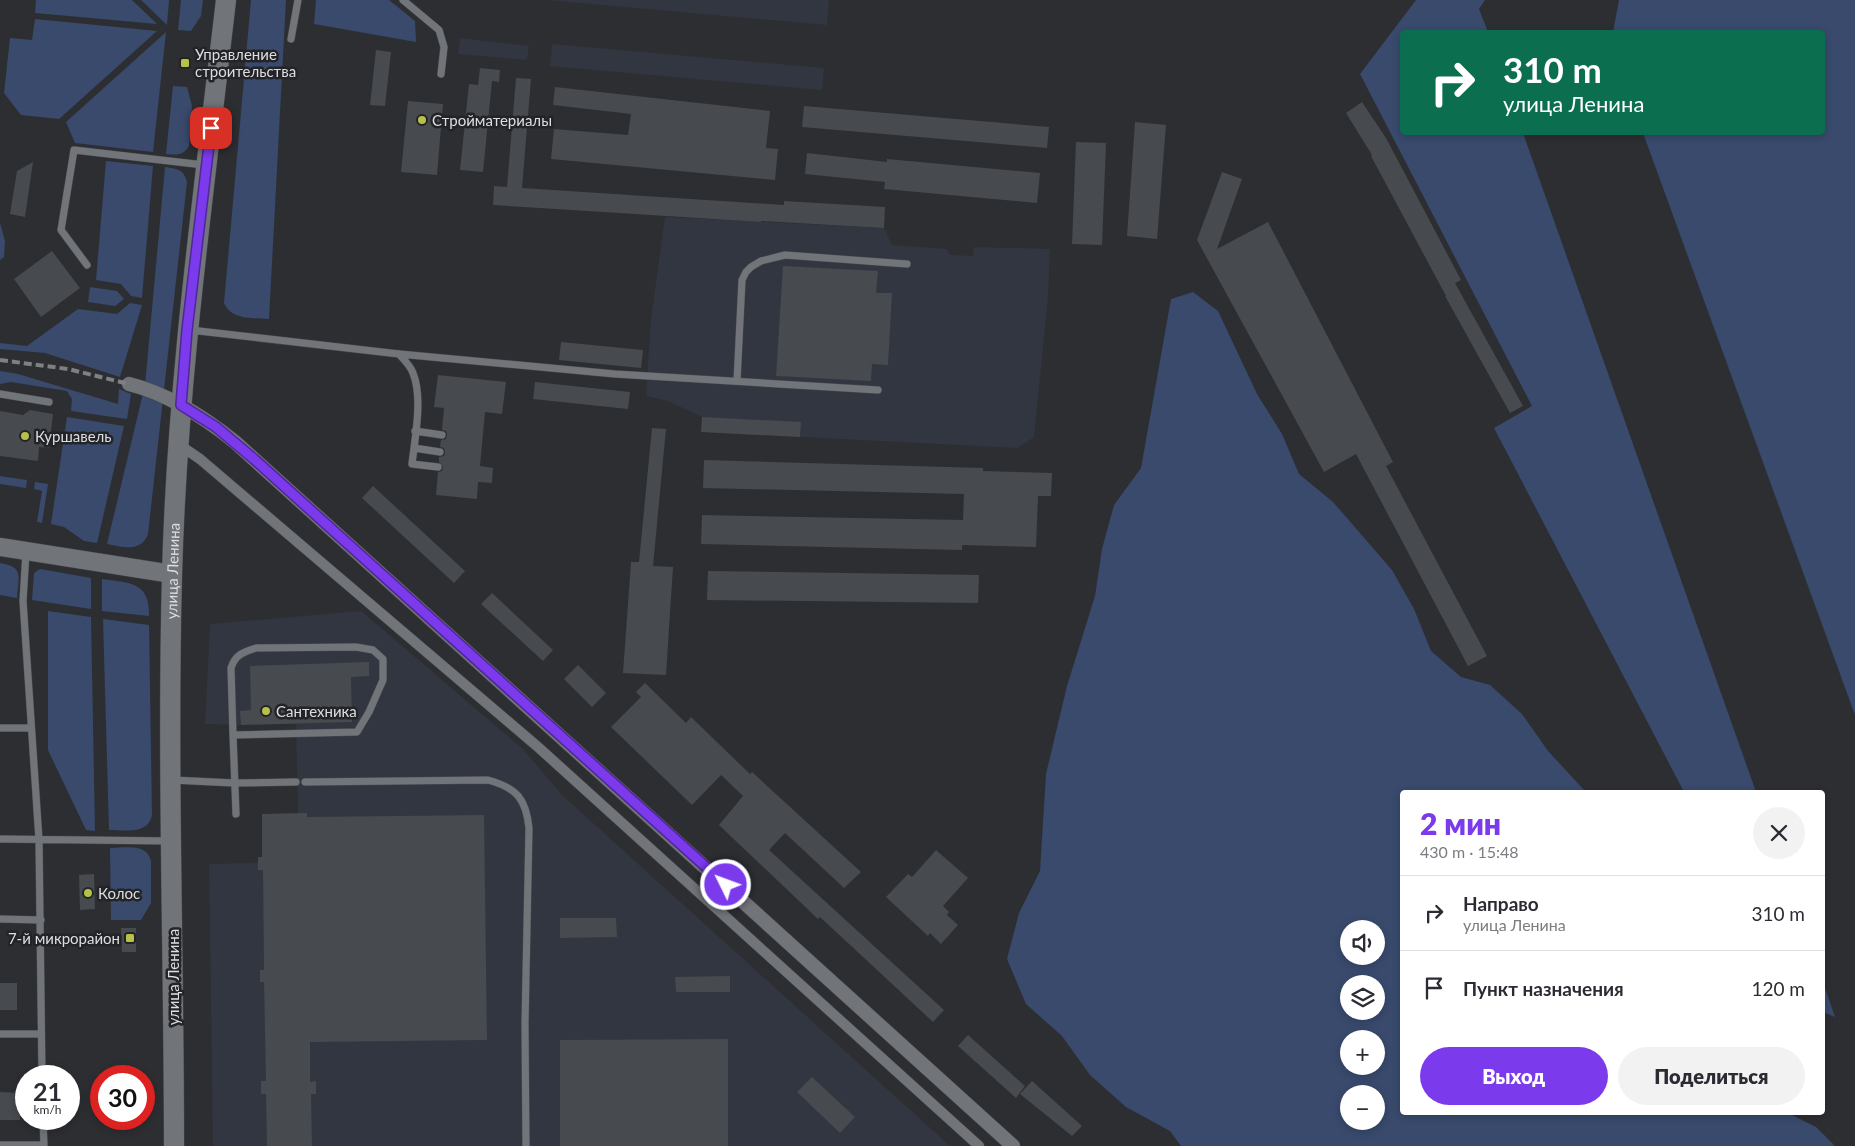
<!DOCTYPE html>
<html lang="ru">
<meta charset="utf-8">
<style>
body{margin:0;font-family:Lato,sans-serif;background:#f2f2f3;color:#2b2b33;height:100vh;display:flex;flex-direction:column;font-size:19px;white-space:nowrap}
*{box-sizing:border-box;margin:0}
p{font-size:16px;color:#7c7c81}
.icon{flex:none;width:28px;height:28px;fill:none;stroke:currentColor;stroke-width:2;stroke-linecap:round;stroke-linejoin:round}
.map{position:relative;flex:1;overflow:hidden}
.side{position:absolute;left:1400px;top:790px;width:425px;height:325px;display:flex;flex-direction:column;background:#fff;border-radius:5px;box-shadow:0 2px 8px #0003}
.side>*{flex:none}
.guide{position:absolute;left:1400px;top:30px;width:425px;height:105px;border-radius:5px;box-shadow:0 2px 8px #0003;background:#0b6e4f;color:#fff;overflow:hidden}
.controls{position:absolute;left:1340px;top:920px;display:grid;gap:10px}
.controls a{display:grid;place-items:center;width:45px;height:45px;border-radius:50%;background:#fff;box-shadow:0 2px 8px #0003;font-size:25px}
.speed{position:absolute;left:15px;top:1065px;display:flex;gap:10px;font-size:25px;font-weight:700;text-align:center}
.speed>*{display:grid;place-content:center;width:65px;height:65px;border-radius:50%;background:#fff;box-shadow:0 2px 8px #0003;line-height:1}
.speed small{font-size:12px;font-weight:400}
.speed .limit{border:8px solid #d22;background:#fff;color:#111}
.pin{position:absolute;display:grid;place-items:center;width:42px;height:42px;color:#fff;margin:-21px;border-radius:10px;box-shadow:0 2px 8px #0006}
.me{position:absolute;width:55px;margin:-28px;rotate:312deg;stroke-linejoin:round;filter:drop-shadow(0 0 4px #0008)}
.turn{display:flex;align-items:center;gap:18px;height:105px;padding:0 20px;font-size:22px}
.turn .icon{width:65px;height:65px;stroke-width:2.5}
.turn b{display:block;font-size:35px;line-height:42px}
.round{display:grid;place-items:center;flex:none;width:52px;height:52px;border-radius:26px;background:#f2f2f3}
.overview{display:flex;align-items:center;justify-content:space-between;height:85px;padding:0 20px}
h1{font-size:30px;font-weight:800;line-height:38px;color:#7c3aed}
.button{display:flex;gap:10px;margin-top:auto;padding:10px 20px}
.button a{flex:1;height:58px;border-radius:30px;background:#7c3aed;color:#fff;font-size:20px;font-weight:800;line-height:58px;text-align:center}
.button a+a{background:#f2f2f3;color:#2b2b33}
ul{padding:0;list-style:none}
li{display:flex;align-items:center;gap:15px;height:75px;padding:0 20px;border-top:1px solid #e1e1e2}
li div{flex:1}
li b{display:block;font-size:19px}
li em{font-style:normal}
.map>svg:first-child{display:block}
</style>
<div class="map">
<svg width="1855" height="1146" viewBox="0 0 1855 1146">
<rect width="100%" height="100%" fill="#2c2e32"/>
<path fill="#313640" d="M547,0H829L827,25Z
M460,38L529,46L527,60L458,54Z
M552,44L824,68L822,90L550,66Z
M665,217L884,228L892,245L947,249L950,255L973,256L974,247L1050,249L1048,297L1034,437L1018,448L701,432L702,417L668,401L646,396L651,319Z
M361,611L524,750L562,795L950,1146H213L209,864L258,863V857H262V814L298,813L296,723L241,725L205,724L210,624Z"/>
<path fill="#394a6d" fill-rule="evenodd" d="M36,0H132L157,24L35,13Z
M141,0H169L167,25Z
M181,0H203L201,16L191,31L178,30Z
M251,0H286L269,319C253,318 231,320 224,303Z
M316,0H389L415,21L416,42L314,24Z
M1416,0H1485L1479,9L1488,32H1402V132L1523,133L1756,792H1684L1494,428L1532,406L1360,74Z
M1619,0H1855V715L1643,133L1822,132V32H1613Z
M35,19L157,31L59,119L21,115L4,93L10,38L32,40Z
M166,32L153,152L75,143L66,122Z
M173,86L187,87L192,106L189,146C183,156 176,155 166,154Z
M106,161L153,166L142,298L131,296L121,284L96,280Z
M165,167C177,169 184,169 187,182L148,534C141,553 122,547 107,544L145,385Z
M0,223L5,241L4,257L0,260Z
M90,287L117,291L124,299L115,306L88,302Z
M1193,292L1218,311L1257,394L1282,434L1299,474L1333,502L1392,570L1414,609L1431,651L1461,677L1490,685L1522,714L1548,751L1586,792H1402V1112L1788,1113L1816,1127L1835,1146H1181L1170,1131L1126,1107L1090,1075L1062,1036L1026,1004L1007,959L1019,913L1040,871L1046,774L1067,686L1095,596L1102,549L1114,505L1141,468L1171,299ZM1349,929H1376V956H1349ZM1349,984H1376V1011H1349ZM1349,1039H1376V1066H1349ZM1349,1094H1376V1121H1349Z
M130,303L142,305L120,377L45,353L0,349V343L27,346L78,309L117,314Z
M0,371L18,374L118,404L119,389L131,394L127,419L71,411L72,399L67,391L11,382L0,384Z
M67,417L124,426L97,543L84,541L64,527L51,524Z
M0,476L27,480L26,488L0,484Z
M35,482L48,484L42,523L37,522L42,491L34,489Z
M0,563C25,567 18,577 17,598L0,595Z
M40,569L91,578V609L32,600L34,573Z
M102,579C131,583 150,582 149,616L102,611Z
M48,611L91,617L95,831L86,830L48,750Z
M103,619L149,625L152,815C148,835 125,830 109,830Z
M110,848C125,848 147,843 151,861V903L141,920H111Z
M1823,982L1835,1017L1823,1012Z"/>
<path fill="#474a4e" d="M376,50L391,52L385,106L370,105Z
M480,68L500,70L499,82L492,81L483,172L460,170L469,84L478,85Z
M516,78L531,79L522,188L784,205V201L885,207L884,228L761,221V222L493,205L494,186L507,187Z
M555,87L770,111L766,148L778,149L775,180L551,159L554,129L628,135L631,114L553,105Z
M408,101L443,104L437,175L401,172Z
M1362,102L1386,138L1461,280L1455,283L1523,406L1510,413L1445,296H1446L1371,156L1372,155L1346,113Z
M804,106L1049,127L1047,148L802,127Z
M1135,122L1166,125L1157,239L1127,236Z
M1076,142L1106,143L1102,245L1072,244Z
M807,153L887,162V159L1040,173L1037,203L884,189L885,182L805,174Z
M33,162L25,217L10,214L17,171Z
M1222,172L1242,179L1217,249L1268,222L1393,462L1386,466L1487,656L1468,666L1356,454L1324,472L1197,240Z
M52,251L80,288L41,317L14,279Z
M783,266L878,271L876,293H892L888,365L872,364L871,381L776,376Z
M561,342L643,350L641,368L559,360Z
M438,375L506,382L502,414L485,412L480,466L493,468L492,483L478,482L477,499L436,495L438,472L442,471L443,467L439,462V457L444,456L445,452L444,448L440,447L441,440L446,439L447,435L446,431L442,430L444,408L434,407Z
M535,382L630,392L628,409L533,399Z
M30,410L53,414L49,448L39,447L38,461L0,456V411L23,415Z
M702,417L801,422L800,437L701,432Z
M652,428L666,429L653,566L673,567L666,675L623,673L631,562H639Z
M704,460L983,468V471L1052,473L1051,496H1038L1036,547L962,545V550L701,544L702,515L963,520L964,494L703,488Z
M373,486L465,571L454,583L362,498Z
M708,571L979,575L978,603L707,600Z
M492,593L553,650L543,661L481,604Z
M369,662V676L351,677L352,722L241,725L240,711L251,710L250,666Z
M578,665L606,693L592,707L564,679Z
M645,683L686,723L691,717L750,774L752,772L861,872L844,888L785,833L769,850L944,1010L933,1022L820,917L818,919L719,825L743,796L721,775L692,805L611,727L641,697L636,692Z
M307,813V817L484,815L487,1040L310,1042V1082L316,1081V1094H311L312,1146H267L266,1094H261V1081H266L264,982H260V970H264L263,870H258V857H262V814Z
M936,850L968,878L943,906L949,912L947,915L958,925L941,944L930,933L928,936L886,897L908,874L912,877Z
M94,874L95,909L80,910L79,875Z
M560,918H616L617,937L560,938Z
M121,928H136V952H122Z
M730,976V992H676L675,977Z
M0,983H17V1010H0Z
M968,1035L1025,1086L1016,1098L958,1046Z
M728,1039V1146H560V1040Z
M812,1077L855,1117L840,1133L797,1092Z
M1032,1081L1082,1126L1072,1136L1020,1094Z
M0,1092L20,1093V1120H0Z"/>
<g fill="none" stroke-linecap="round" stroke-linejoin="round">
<g stroke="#484a4e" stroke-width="8">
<path id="service" d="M403,0L439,30L444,47L441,74
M291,39L298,0
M87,265L61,230L74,150L204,165
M190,330L399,354L615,374L878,390
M399,354C404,360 410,365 413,373C423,398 415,437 412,464L438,467
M737,381L742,280L746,272L751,267L761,261L785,255L907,264
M0,394L49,402
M415,431L442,435
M414,448L440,452
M26,552L23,601L39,840L42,1076
M0,728H31
M233,735L231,668C235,655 243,652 256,648L356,647L373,650L383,659V680L369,712L357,732L233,735L236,814
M172,780L234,783L296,782
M305,782L488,780C517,788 526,799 529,828L525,1024L526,1146
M0,839L170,841
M0,919L41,920
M0,1034H41
M43,1119L44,1146
M0,1145H44"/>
</g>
<g stroke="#484a4e" stroke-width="11">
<path id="pedestrian" d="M178,444L200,459L538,747L979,1146"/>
</g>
<g stroke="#484a4e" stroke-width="15">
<path id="minor" d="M129,384C169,394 204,417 235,442L1013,1146"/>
</g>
<g stroke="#484a4e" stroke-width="19">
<path id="tertiary" d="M0,547L172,574"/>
</g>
<g stroke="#484a4e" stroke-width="21">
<g id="secondary">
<path id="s1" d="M174,1146C174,956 167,765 172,575C177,382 204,191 226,0"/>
</g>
</g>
<use href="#service" stroke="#717479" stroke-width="7"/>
<use href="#pedestrian" stroke="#717479" stroke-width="10"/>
<use href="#minor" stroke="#717479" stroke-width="14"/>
<use href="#tertiary" stroke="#717479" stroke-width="18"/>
<use href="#secondary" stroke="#717479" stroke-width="20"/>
<path stroke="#7e8083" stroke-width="4" stroke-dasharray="8 4" stroke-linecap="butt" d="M0,360L68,369L129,384"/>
</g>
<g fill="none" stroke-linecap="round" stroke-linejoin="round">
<g stroke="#51269a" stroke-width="12">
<path id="route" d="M211,128L187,330L181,405L216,427L254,459L726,885"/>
</g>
<use href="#route" stroke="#7c3aed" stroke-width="9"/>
</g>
<g fill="#b7c148" stroke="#222428" stroke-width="2">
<rect x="180" y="58" width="10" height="10" rx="2.5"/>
<circle cx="422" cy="120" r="5"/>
<circle cx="25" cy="436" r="5"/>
<circle cx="266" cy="711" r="5"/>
<circle cx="88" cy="893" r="5"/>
<rect x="125" y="933" width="10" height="10" rx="2.5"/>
</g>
<g text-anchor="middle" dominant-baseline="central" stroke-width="5" stroke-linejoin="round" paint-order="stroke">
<g font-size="15" fill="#dddee1" stroke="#222428" text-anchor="start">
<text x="195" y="54">Управление<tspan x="195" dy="17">строительства</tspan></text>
<text x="432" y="120">Стройматериалы</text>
<text x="35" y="436">Куршавель</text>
<text x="276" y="711">Сантехника</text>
<text x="98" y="893">Колос</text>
<text x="120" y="938" text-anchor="end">7-й микрорайон</text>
</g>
<g font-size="15" fill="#dddee1" stroke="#222428">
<text stroke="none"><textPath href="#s1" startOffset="575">улица Ленина</textPath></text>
<text transform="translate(173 977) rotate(-90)">улица Ленина</text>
</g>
</g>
</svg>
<div class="controls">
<a><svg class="icon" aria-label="sound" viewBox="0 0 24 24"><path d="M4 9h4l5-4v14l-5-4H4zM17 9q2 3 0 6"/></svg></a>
<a><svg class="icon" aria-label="layers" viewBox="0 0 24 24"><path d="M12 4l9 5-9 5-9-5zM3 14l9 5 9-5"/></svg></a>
<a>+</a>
<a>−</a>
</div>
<div class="speed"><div>21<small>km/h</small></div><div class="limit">30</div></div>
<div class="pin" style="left:211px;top:128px;background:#d93025"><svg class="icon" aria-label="arrive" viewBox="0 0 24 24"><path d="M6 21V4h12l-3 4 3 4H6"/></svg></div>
<svg class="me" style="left:726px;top:885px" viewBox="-20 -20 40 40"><circle r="17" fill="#7c3aed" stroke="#fff" stroke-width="3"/><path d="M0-11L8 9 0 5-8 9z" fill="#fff"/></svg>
<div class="guide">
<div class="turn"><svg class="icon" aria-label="right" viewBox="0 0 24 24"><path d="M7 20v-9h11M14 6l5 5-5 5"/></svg><div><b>310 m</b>улица Ленина</div></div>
</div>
<section class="side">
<div class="overview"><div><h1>2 мин</h1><p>430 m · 15:48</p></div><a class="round"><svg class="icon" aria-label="close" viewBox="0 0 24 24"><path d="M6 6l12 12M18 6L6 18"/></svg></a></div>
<ul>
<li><svg class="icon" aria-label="right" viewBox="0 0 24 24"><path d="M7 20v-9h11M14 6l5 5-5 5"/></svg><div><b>Направо</b><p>улица Ленина</p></div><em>310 m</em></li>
<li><svg class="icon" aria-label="arrive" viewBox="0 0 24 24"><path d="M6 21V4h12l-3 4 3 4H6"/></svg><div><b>Пункт назначения</b></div><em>120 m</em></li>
</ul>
<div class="button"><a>Выход</a><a>Поделиться</a></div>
</section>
</div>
